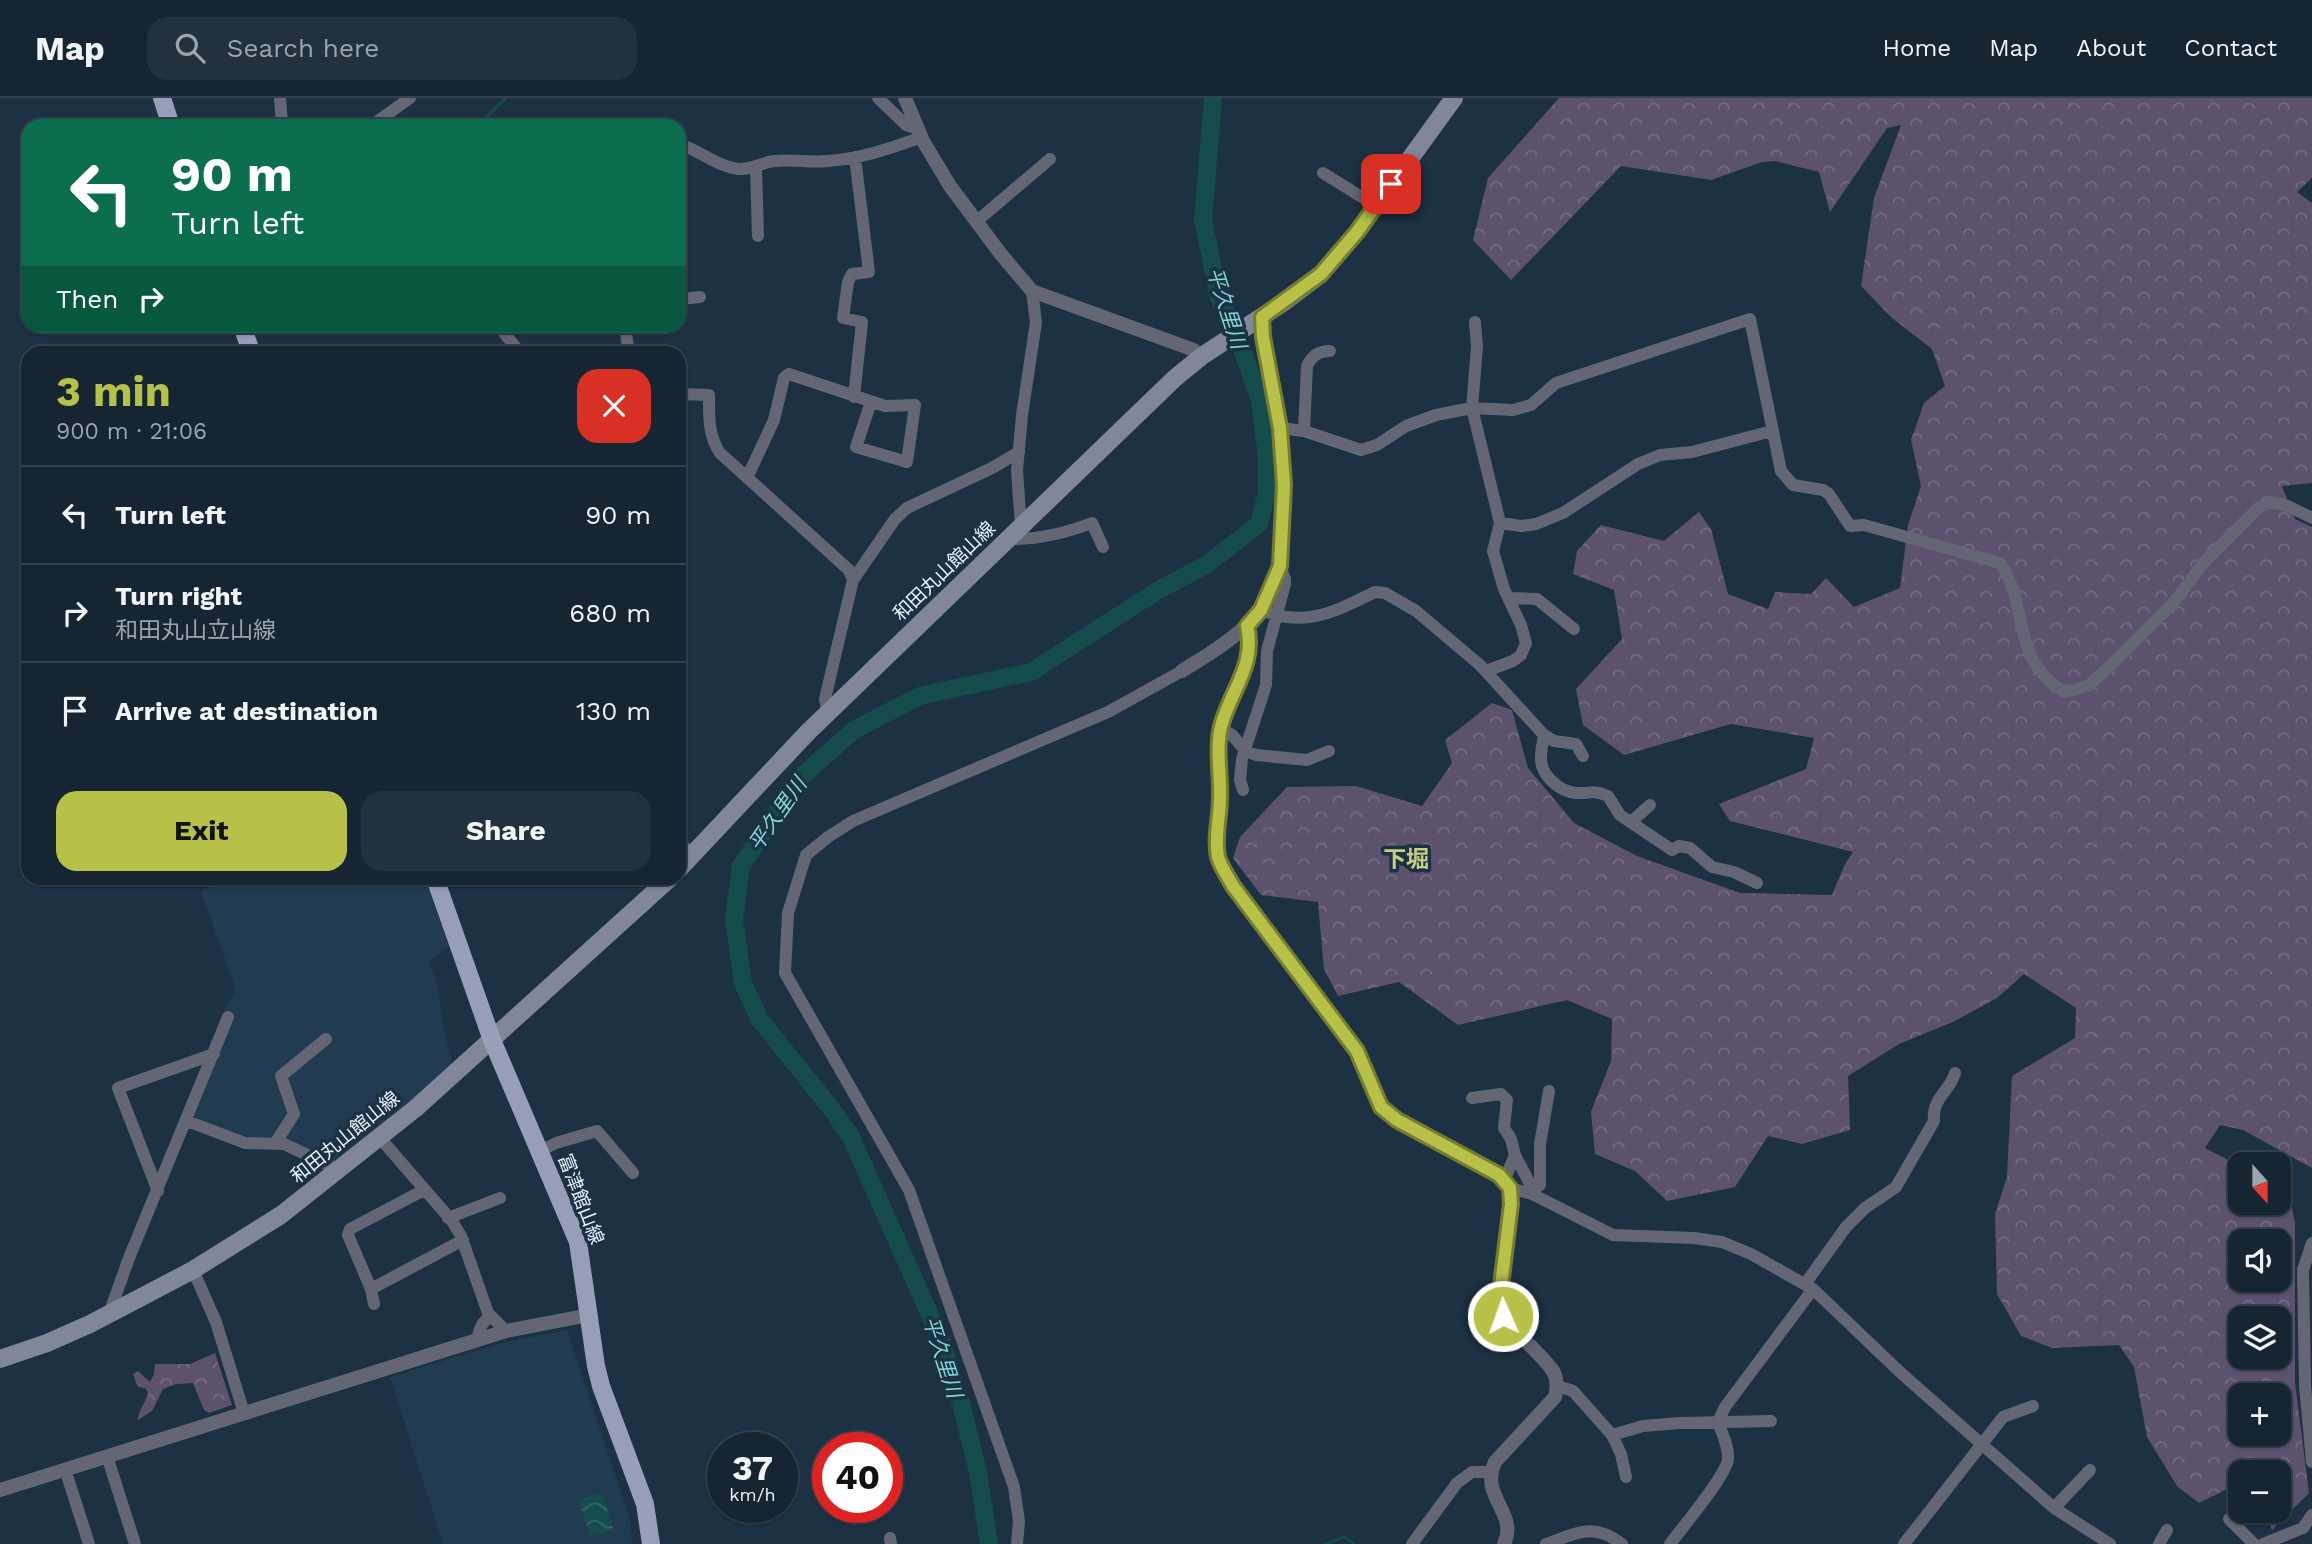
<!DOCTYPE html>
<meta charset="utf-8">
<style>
body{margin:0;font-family:"Work Sans","Noto Sans JP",sans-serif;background:#22313e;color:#f1f3f6;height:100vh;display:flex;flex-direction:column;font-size:26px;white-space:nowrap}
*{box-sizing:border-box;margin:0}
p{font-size:23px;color:#9da5ac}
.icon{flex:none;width:38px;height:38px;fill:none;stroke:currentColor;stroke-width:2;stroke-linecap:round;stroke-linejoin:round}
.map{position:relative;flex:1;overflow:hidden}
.panel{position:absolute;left:21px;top:248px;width:665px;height:539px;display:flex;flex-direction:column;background:#152532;border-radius:21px;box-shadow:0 2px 5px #0004,0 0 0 2px #34424d}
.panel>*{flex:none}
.banner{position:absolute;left:21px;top:21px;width:665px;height:214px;border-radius:21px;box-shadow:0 2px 5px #0004,0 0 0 2px #34424d;background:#0b6e4f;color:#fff;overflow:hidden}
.needle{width:46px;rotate:159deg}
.tools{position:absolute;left:2228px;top:1054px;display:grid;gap:14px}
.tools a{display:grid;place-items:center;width:63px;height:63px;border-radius:14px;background:#152532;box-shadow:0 2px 5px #0004,0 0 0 2px #34424d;font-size:35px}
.speed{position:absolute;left:707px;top:1334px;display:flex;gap:14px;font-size:35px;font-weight:700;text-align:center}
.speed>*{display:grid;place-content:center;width:91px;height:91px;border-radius:50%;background:#152532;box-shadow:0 2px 5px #0004,0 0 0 2px #34424d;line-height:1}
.speed small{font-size:18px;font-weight:400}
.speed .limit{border:10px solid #d22;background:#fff;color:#111}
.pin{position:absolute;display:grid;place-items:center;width:60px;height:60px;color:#fff;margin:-30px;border-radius:14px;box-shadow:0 4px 10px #0006}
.me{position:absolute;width:77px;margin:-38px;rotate:358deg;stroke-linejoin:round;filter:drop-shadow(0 0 5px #0008)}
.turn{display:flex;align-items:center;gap:24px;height:147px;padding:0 35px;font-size:32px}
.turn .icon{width:91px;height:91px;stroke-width:2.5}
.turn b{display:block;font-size:49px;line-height:60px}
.then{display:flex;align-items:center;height:66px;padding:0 35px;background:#0003;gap:14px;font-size:26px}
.round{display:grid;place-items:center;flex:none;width:74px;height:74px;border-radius:21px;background:#22313e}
.summary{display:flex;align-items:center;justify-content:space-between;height:119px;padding:0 35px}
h1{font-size:42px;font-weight:700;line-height:52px;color:#b7c148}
.button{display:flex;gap:14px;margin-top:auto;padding:14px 35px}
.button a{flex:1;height:80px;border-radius:21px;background:#b7c148;color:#111;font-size:28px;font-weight:700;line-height:80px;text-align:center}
.button a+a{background:#22313e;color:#f1f3f6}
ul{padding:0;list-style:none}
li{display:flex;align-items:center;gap:21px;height:98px;padding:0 35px;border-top:2px solid #34424d}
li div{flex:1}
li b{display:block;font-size:26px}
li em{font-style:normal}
header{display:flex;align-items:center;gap:42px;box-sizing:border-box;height:98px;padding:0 35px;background:#152532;border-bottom:2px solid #34424d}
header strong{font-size:33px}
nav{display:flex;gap:38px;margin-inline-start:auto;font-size:24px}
.search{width:490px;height:63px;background:#22313e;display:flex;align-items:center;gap:18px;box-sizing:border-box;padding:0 24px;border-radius:21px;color:#9da5ac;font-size:26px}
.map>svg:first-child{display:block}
</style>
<header>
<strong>Map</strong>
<div class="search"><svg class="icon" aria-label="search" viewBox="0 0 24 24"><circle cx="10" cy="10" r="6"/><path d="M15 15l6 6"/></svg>Search here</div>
<nav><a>Home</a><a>Map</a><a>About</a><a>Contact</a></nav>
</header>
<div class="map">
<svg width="2312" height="1446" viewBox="0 0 2312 1446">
<defs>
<pattern id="forest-crowns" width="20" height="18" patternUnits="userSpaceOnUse" patternTransform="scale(1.75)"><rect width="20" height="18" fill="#5c5270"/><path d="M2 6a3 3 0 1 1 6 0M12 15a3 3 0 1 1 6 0" fill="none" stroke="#736b85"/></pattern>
<pattern id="water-waves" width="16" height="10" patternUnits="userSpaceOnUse" patternTransform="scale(1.75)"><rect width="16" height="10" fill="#144d4c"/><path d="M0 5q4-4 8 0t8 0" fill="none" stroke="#366767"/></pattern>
</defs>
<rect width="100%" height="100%" fill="#1c3143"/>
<path fill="#203b52" d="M236,780L427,781L452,846L429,862L437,887L444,933L453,968L338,1064L245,1042L194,1019L233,919L224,913L234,896L235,889L201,793Z
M567,1232L630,1421L632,1446H443L390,1279L504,1244Z"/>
<path fill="url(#forest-crowns)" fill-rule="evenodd" d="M1559,0H2312V80L2297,94L2312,105V385L2282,388L2295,421L2312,429V1070L2243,1032L2220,1027L2205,1050L2240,1068V1104H2278L2279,1091L2289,1098L2295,1124V1285L2309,1395L2272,1432L2265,1412H2278V1374H2240V1387H2235L2199,1405L2177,1388L2147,1339L2134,1269L2119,1247L2052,1250L2021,1238L1997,1196L1995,1116L2007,1079L2012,978L2075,940L2076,910L2024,876L1997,900L1955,923L1899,946L1848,978L1850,1032L1802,1046L1768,1038L1735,1089L1667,1103L1635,1073L1595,1056L1591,1014L1611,963L1612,921L1567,902L1458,927L1399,884L1338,898L1324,871L1318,804L1261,797L1233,760L1240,739L1287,689L1356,688L1422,708L1452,665L1445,642L1492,605L1512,612L1528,670L1574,725L1637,758L1740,795L1832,797L1845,766L1853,754L1730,723L1719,706L1806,671L1814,640L1731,626L1624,657L1583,627L1576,591L1622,541L1614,492L1573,476L1577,453L1601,427L1664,443L1699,414L1711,431L1728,496L1768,511L1775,494L1811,496L1826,480L1854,509L1900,490L1908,427L1921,388L1911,342L1924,305L1945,288L1932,251L1892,220L1861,188L1874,100L1901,27L1887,30L1830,114L1819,74L1775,63L1762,64L1711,82L1621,68L1511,182L1473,142L1488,80ZM2240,1143H2278V1181H2240ZM2240,1220H2278V1258H2240ZM2240,1297H2278V1335H2240Z
M215,1255L232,1307L209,1315L204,1312L193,1285L176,1286L163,1291L152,1313L138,1322C138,1312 146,1305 148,1295L145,1290L138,1289L133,1276L138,1273L150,1284L154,1276L155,1266H190Z"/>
<path fill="url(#water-waves)" d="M602,1395L614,1432L591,1439L578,1402Z"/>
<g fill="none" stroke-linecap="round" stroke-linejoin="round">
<path stroke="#144d4c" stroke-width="2.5" d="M477,28L506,0
M1325,1446L1345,1439L1354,1446"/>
<path stroke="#144d4c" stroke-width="18" d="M989,1446L978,1374L961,1305L941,1242L851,1039L830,1009L760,922L743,885L734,821L741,768L801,679L854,632L920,598L1031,574L1157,493L1206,467L1259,426L1267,395V359L1260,303L1240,245L1219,200L1203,122L1213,0"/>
<path stroke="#646773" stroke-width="12" d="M280,0L282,27
M878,0L906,27L918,31
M248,28H290
M371,28L410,0
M679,46C699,52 716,68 738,71C752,72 762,64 775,63C792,61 811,65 828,63C861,61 891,50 922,39
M756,69L758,138
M1323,75L1376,108
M977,123L1050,61
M679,201L700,199
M1262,219L1263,238L1280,330L1284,387
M1475,224L1477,248L1472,310L1500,425L1493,453L1504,491L1521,527L1526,545L1521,557L1513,563L1486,573
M501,228L505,236L521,256
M625,228L629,256
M649,256H672
M679,296L709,297C709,319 708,337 720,355L849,472L853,482L825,601L828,616
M854,299L862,224L843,220L848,184L852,176L869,174L855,59
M1280,330L1304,333L1361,352L1377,347L1406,328L1436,317L1472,310L1513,312L1531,307L1556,285L1750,221L1781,373L1793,387L1823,392L1829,396L1850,428L1864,427L2000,465C2030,507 2009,560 2064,594L2088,588L2110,568L2175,503L2204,464L2258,410L2271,404L2288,408L2312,420
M1304,333L1307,268C1312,258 1318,253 1330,253
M747,380L774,322L784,280L789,276L885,308L915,307L907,364L856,349L871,304
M1500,425L1521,428L1536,426L1563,415L1638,366L1660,357L1692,354L1772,333
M1021,428L1017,373L1022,317L1036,224L1032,193
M1007,441C1037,442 1063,436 1092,425L1103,449
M853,482L895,421L907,410L992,370L1019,354
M1509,500L1537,501L1574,531
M1261,512C1306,530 1334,514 1375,494L1385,495L1416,513L1480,567L1544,637C1543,644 1541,652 1541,659C1540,677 1560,694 1576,695C1592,696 1590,691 1608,698L1620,717L1672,752L1679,748L1690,750L1712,769L1734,774L1757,785
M1221,631L1231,636L1246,653L1256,657L1307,662L1329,653
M1544,637L1554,643L1576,646L1583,658
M1243,692L1240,682L1242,661L1266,587L1267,553L1285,486V481L1280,468
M1631,724L1650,707
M679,745L694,756
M1472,1000L1501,996L1507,1002L1504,1030L1511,1041L1515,1057L1504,1083
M187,1023L245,1045L284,1046L339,1072
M380,1040L452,1123L461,1138L488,1215L506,1233
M276,1044L294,1016L281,978L326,941
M540,1053L556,1045L597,1033L633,1075
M1515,1057L1530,1086L1535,1090L1540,1087V1046L1549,993
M1510,1090L1532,1096L1613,1137L1694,1140L1722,1144L1751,1156L1813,1191L1901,1275L2054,1410L2110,1446
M158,1093L118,990L214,956
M448,1120L500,1100
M2312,1145L2303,1172L2305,1288L2312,1364
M193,1172L216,1224L244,1315
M1805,1186L1846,1129L1865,1110L1896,1089L1934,1023C1932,999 1949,995 1955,975
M371,1191L463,1142
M374,1206L371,1191L348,1137L350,1131L424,1092
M109,1216L129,1160L228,919
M478,1242C478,1231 482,1225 490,1218
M1558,1288L1573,1293L1612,1337L1621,1356L1626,1379
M1612,1337L1643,1328L1680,1325L1771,1323
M107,1358L135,1446
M65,1371L89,1446
M2054,1410L2090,1372
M2229,1421L2254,1446
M890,1440L891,1446
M1017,1446L1019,1423L1014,1389L909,1092L785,875L788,815L806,757L828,739L853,723L1108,614L1182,573
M1412,1446L1457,1385L1472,1374H1491
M1546,1446C1577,1435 1593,1424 1622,1446
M1670,1446C1682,1430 1726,1378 1728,1361C1729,1349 1722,1335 1718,1324L1725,1309L1813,1191
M1904,1446L2003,1319L2033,1308
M2159,1446L2167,1432
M2263,1446L2303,1430L2312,1417"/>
<path stroke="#646773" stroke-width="14" d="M905,0L923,43L950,88L1000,155L1032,193L1194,252L1197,261
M1247,528C1256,566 1232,591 1222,625C1215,648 1221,676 1220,700C1220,720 1214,739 1218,759C1221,769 1228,779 1233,788L1357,953L1381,1009L1397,1022L1499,1077L1510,1090L1511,1106L1499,1204C1508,1234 1536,1248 1553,1273C1558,1281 1557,1290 1555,1299L1495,1364C1479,1399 1519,1415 1504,1446
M1182,573C1223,547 1269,522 1280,469C1284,447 1283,410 1284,387
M0,1392L506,1233L589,1217"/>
<path stroke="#818699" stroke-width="18" d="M679,771L808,634L1175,280L1202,258L1284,204L1321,176L1357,134L1454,0
M0,1261L47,1245L90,1226L193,1172L281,1117L416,1010L670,780"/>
<path stroke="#989eb7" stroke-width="18" d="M162,0L171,28
M242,228L252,256
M435,780L492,942L578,1144L596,1268L601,1288L645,1406L651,1446"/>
</g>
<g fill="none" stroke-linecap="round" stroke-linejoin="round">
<g stroke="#777d2f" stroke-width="18">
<path id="route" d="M1391,86L1357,134L1321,176L1262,219L1263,239L1280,330L1284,387L1280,468L1261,512L1247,528C1256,566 1232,591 1222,625C1215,648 1221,676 1220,700C1220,720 1214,739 1218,759C1221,769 1228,779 1233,788L1357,953L1381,1009L1397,1022L1499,1077L1510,1090L1511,1106L1499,1204L1503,1218"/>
</g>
<use href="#route" stroke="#b7c148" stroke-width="12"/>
</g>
<g text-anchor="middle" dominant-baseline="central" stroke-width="7" stroke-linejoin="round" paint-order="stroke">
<g font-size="19" fill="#e9f3fd" stroke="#1c3143">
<text transform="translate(944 473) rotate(-44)">和田丸山館山線</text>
<text transform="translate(345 1039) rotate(-39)">和田丸山館山線</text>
<text transform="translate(581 1101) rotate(69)">富津館山線</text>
</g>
<g font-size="21" font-style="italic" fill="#7ed8d6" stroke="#1c3143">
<text transform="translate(1227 210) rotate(72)">平久里川</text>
<text transform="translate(777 716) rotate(-55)">平久里川</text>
<text transform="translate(943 1259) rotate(72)">平久里川</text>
</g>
<g font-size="23" font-weight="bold" fill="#c6ce81" stroke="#1c3143">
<text x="1406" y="761">下堀</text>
</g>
</g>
</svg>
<div class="tools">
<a><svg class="needle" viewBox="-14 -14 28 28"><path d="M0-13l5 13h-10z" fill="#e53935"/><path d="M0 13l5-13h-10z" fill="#9da5ac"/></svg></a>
<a><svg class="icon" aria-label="sound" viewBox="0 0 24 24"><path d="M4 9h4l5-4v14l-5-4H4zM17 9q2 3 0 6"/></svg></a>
<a><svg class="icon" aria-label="layers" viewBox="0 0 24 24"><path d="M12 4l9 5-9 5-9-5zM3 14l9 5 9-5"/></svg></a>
<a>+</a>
<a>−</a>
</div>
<div class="speed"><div>37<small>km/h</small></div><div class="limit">40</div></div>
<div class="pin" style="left:1391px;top:86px;background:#d93025"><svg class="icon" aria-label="arrive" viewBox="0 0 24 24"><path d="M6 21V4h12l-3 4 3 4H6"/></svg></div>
<svg class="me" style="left:1503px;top:1218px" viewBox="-20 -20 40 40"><circle r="17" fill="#b7c148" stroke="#fff" stroke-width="3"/><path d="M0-11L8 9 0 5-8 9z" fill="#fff"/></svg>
<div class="banner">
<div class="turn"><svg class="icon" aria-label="left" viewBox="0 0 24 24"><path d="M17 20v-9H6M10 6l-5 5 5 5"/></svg><div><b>90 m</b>Turn left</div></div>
<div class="then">Then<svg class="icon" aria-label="right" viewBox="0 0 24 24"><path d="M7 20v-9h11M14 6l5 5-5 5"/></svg></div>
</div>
<section class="panel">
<div class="summary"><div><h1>3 min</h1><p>900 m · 21:06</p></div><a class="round" style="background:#d93025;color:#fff"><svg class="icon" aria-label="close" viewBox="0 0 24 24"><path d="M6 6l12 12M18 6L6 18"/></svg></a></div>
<ul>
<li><svg class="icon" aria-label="left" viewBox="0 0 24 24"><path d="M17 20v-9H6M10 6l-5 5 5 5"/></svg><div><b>Turn left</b></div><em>90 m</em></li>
<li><svg class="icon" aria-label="right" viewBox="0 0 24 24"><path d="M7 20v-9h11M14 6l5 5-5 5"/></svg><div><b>Turn right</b><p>和田丸山立山線</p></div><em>680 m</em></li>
<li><svg class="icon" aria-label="arrive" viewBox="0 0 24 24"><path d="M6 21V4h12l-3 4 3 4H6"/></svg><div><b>Arrive at destination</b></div><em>130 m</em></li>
</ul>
<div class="button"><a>Exit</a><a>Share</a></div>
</section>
</div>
